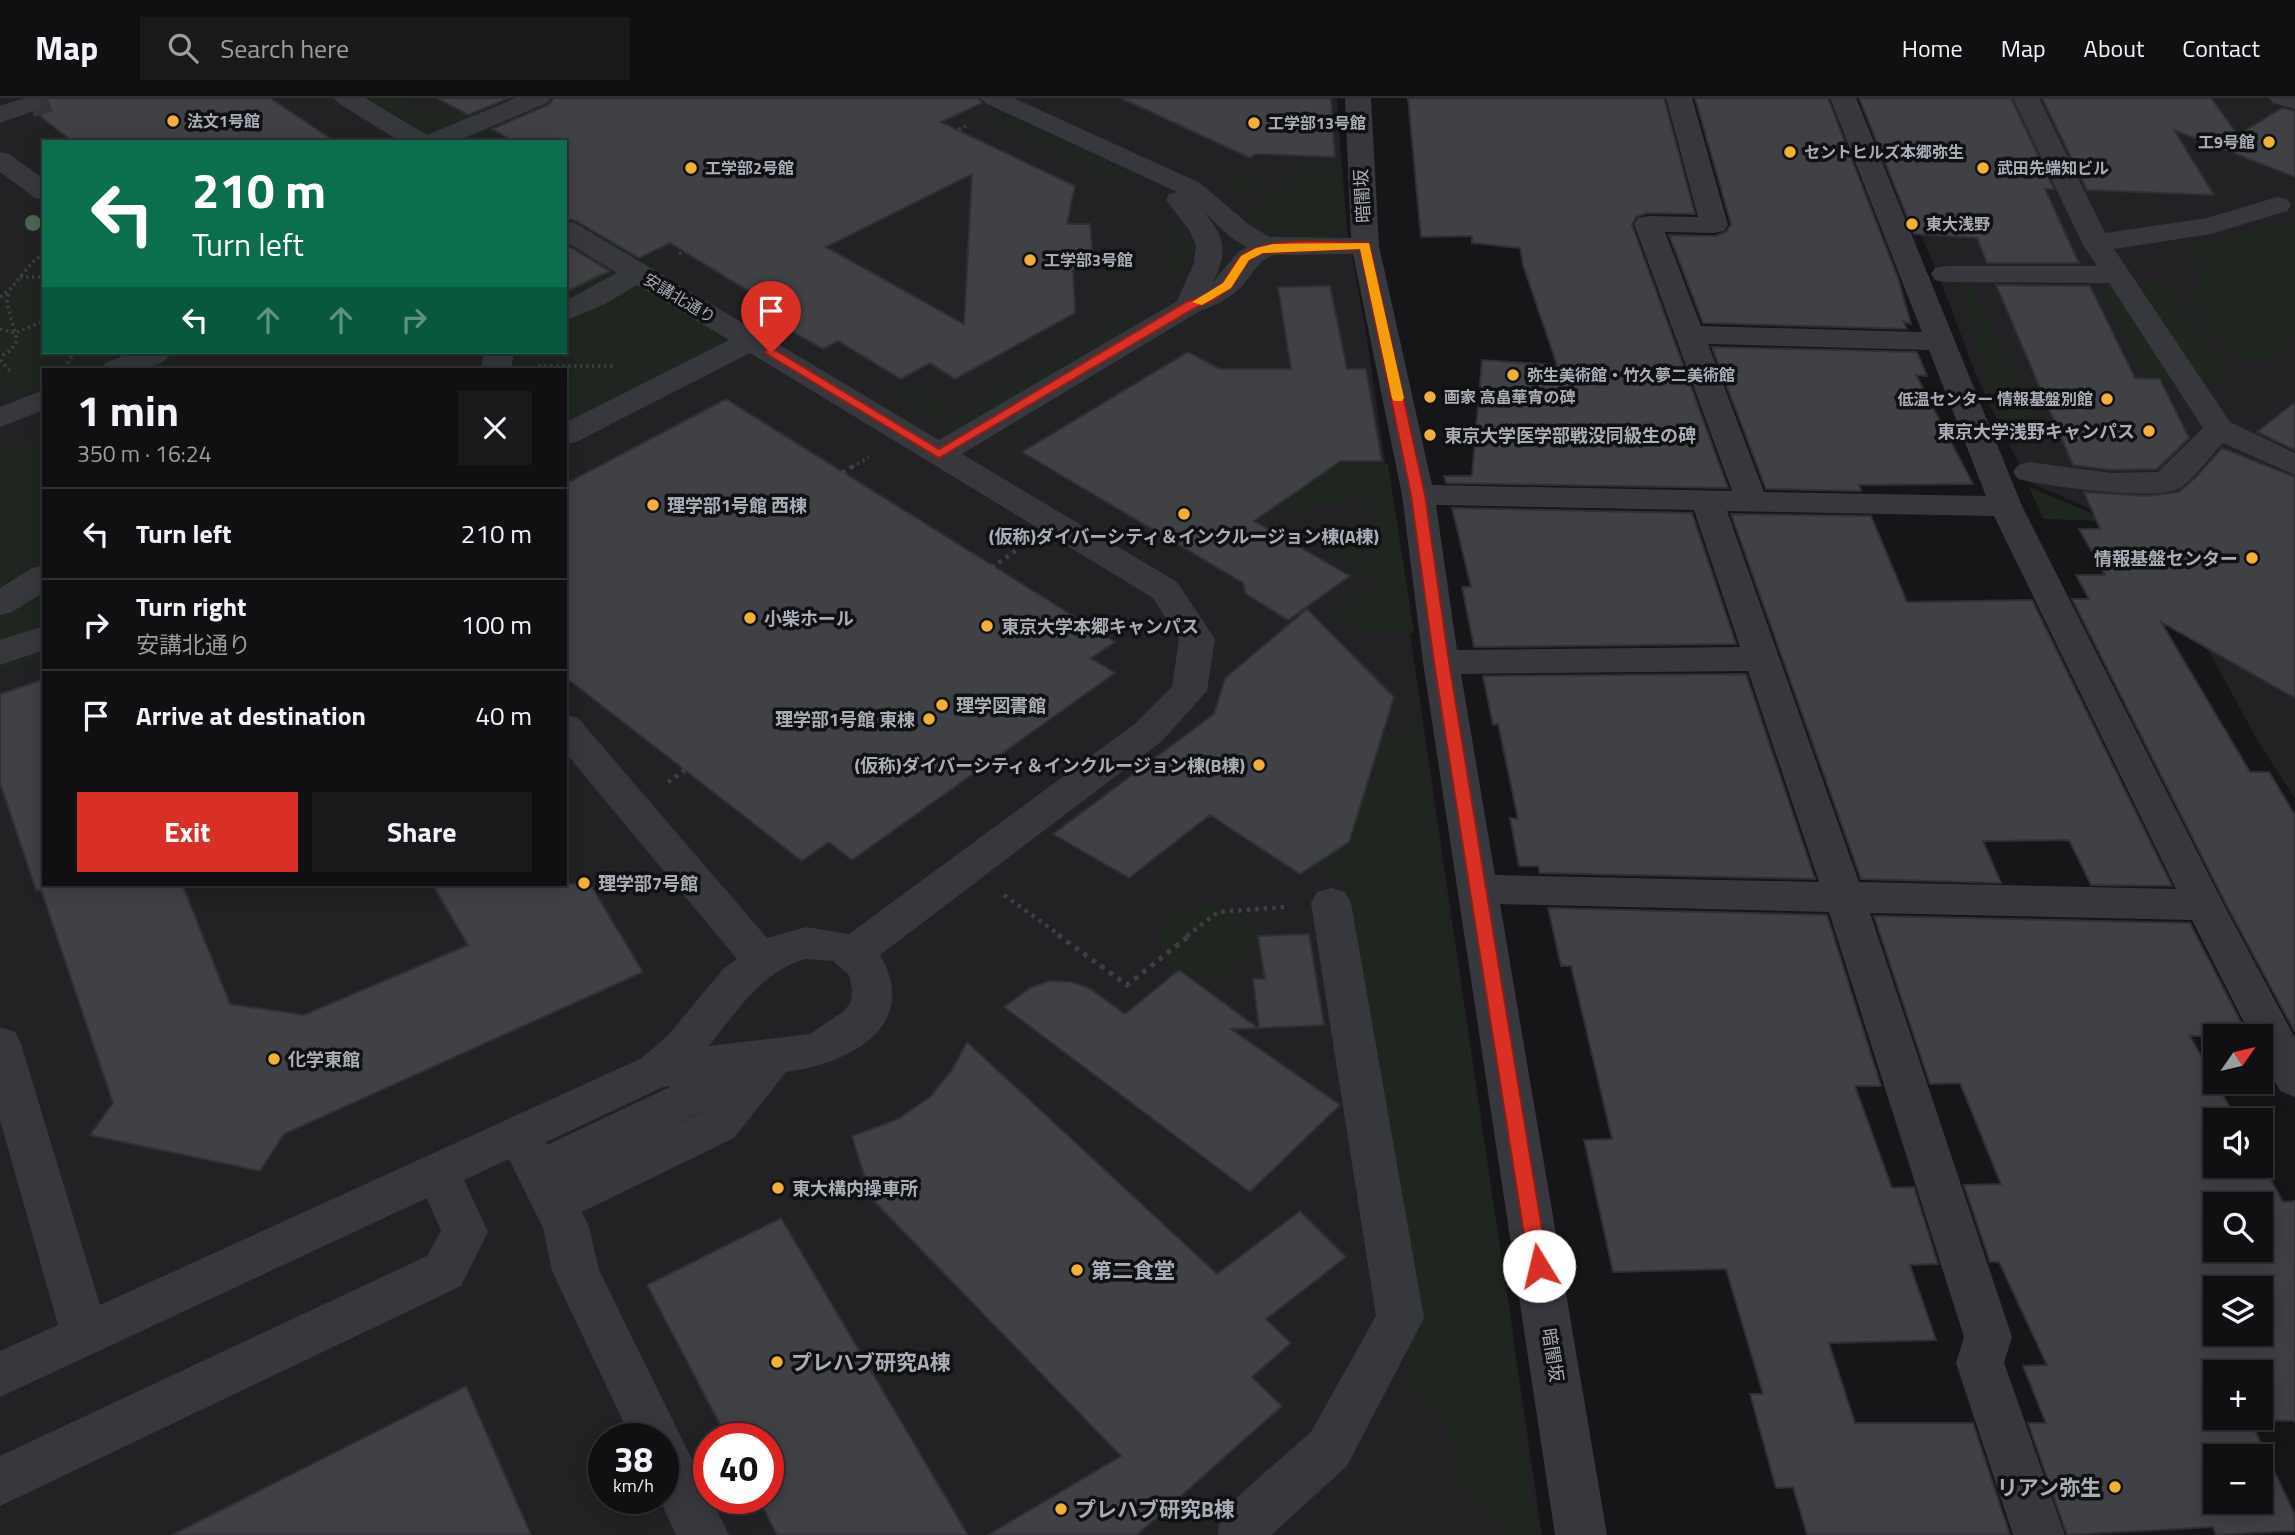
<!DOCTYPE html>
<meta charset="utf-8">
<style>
body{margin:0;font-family:"Titillium Web","Noto Sans JP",sans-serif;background:#19191b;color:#f1f3f6;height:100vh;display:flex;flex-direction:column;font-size:26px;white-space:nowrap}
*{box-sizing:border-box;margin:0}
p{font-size:23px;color:#9c9d9f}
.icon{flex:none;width:38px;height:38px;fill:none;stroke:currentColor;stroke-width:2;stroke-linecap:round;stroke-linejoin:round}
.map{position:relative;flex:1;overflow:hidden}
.drawer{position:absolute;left:42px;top:270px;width:525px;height:518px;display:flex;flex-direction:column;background:#101012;border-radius:0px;box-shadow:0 4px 18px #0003,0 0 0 2px #303032}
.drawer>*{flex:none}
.guide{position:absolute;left:42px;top:42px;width:525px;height:214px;border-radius:0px;box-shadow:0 4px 18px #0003,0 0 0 2px #303032;background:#0b6e4f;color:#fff;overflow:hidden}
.needle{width:46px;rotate:56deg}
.buttons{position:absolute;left:2203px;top:926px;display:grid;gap:14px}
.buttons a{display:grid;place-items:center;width:70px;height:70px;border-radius:0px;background:#101012;box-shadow:0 4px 18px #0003,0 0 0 2px #303032;font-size:35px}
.speed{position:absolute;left:588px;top:1325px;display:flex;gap:14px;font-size:35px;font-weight:700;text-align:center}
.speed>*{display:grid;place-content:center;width:91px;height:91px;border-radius:50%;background:#101012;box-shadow:0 4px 18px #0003,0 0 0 2px #303032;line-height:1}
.speed small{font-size:18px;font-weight:400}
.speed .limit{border:10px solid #d22;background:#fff;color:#111}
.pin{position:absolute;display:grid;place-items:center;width:60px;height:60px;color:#fff;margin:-72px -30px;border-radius:50% 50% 50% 0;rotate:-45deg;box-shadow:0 0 7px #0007}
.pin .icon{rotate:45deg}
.me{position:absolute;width:77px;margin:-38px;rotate:351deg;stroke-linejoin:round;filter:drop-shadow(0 0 5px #0008)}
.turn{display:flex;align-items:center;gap:24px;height:147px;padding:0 35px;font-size:32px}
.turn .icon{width:91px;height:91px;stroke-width:2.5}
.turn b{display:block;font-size:49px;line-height:60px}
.lanes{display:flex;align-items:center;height:66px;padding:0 35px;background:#0003;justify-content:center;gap:35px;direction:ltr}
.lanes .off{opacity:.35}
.round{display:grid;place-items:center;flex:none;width:74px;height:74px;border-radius:0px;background:#19191b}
.headline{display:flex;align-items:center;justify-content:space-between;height:119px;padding:0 35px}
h1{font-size:42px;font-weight:700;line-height:52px}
.primary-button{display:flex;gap:14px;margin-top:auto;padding:14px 35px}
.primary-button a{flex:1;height:80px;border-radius:0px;background:#d93025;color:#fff;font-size:28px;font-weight:700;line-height:80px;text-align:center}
.primary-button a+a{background:#19191b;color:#f1f3f6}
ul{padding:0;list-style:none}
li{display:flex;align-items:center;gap:21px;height:91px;padding:0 35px;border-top:2px solid #303032}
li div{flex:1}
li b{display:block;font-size:26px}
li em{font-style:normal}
header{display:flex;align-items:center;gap:42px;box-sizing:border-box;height:98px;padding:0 35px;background:#101012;border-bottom:2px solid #303032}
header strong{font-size:33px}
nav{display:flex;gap:38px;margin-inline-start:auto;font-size:24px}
.search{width:490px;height:63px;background:#19191b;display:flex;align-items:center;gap:18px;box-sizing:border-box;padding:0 24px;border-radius:0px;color:#9c9d9f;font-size:26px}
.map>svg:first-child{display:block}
</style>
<header>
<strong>Map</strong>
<div class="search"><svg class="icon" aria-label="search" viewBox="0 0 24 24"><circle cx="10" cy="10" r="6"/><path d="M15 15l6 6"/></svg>Search here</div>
<nav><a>Home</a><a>Map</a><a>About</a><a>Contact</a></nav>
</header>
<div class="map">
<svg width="2295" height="1437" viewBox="0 0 2295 1437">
<rect width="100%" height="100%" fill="#161618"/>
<path fill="#222225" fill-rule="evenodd" d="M0,0H1337L1345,119L1367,241L1542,1437H0ZM44,44H565V254H44ZM44,271H565V786H44ZM604,1340H663V1400H604ZM709,1340H768V1400H709Z
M1859,0H2295V701L2256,640L2145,435L2027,383L1978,282L1938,176Z"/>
<path fill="#1e261f" d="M364,0H400L429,17L471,0H577L480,41L429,37L413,30Z
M1009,17L1135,78L1132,84L1122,85L996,24L999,19Z
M1315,66L1342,69L1347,131L1318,144L1259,130L1244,115L1304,71Z
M1237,73L1263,76L1251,92L1233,99L1231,77Z
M565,117L627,146L751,243L565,337V271H496L499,254H565Z
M1159,120L1189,138L1195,150C1188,167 1178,175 1163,183L1157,181C1180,158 1179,143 1154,122Z
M2280,126H2295V192L2292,195L2295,197V238L2269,265L2232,256L2193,204L2202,170L2180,151Z
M44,156V254H173L181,260L157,271H44V296L25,290L0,300V199C19,191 24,164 44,156Z
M2161,183L2208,241L2232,280L2174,286L2145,276L2099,192Z
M1960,186L1972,187L2031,317L2029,327L2012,328L1988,281Z
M1136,225V234L970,331L954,332L896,298L912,289L960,317L1120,226Z
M44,336V558L0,573V356Z
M1388,366L1414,535L1373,536L1327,522L1378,485L1320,447L1375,449L1370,399L1275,414L1336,367Z
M2029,389L2110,423L2043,421Z
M1418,617L1513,1235L1534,1437H1512L1506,1434L1461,1390L1448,1326L1413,1297L1348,789L1296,757L1380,672L1350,653L1384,626L1389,638L1407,636Z
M1203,806C1310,821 1226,916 1169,864C1152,848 1161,819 1182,811C1188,809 1196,808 1203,806Z"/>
<path fill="#404145" stroke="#303034" stroke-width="2" fill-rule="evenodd" d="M42,0H270L336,44H73L36,15L45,8Z
M437,0H509L468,17Z
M554,0H978L982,5L941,24L1075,88L1067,126H1090L1094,171L1073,172L1075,215L955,281L930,265L901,281L838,243L823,251L774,223L786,216L670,145L639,160L576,123L565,120V44H515L492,31L548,7ZM972,76L964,226L826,149Z
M1121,0H1331L1335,59L1256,56L1250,60Z
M1408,0H1664L1695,116L1647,115L1636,119L1632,127L1728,390L1446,385L1444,378H1472L1482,262L1557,267L1523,167L1520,150L1472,145V138L1421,139Z
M1695,0H1828L1898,180L1911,226L1903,223L1907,231L1703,225L1669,137L1715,138L1726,134L1731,126Z
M1859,0H2011L2054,91H2045L2079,165H1987L1977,140L1914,136Z
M2042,0H2211L2238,37L2282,10L2295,13V79L2174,32L2214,97L2087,92Z
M565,146L610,173L565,194Z
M1996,187L2090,188L2135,280L2160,281L2189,340L2157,371L2112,372L2073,367Z
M1330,188L1347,271H1366L1382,363H1341L1254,423L1350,478L1288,522L1246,496L1243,485L1022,354L1188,254L1220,271H1291L1278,189Z
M1712,249L1917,254L1927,278L1916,277L1973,386L1859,387L1861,393L1766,391Z
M726,301L1115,544L1091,560L1115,575L852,762L829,744L802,763L565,579V386Z
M2295,304V352L2257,334Z
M2222,350L2295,379V600L2161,524L2250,674H2269L2295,717V934L2226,806L2072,501H2089L2076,477H2105L2079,431H2100L2084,394L2147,398L2179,394L2197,378Z
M1452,410L1692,415L1736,546L1474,549L1462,489H1471Z
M1731,416L1871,418L1907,504L2032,502L2172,788L2091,787L2069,742L1983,743L2001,785L1861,781Z
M1307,511L1394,599L1349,744L1300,776L1210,717L1129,780L1053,736L1214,616L1225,580Z
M1746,576L1815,781L1540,775L1538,768H1519L1510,720L1518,721L1498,626L1493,627L1483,578Z
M44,581V786H182L230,906L304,917L468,847L432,786H590L643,874L284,1036L260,1073L90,1037L113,1005L41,792H36L0,685V596Z
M1548,810L1827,817L1881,988H1855L1892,1090L1914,1089L1938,1166L1910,1167L1936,1242L1829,1245L1855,1325H1973L2010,1437H1807L1793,1389L1776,1390L1750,1296H1763L1726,1171L1613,1174L1584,1042L1612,1041L1571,868H1561Z
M1874,818L2190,825L2248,938H2190L2237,1022H2216V1068H2261V1064L2283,1104L2295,1103V1323L2250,1322L2295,1417V1433L2216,1437L2213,1429L2067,1437L2028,1325H2046L2023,1268L2047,1267L1999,1164H1990L1964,1087L2001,1086L1960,985L1930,986ZM2216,1106H2261V1152H2216ZM2216,1190H2261V1236H2216ZM2216,1274H2261V1320H2216ZM2216,1358H2261V1404H2216Z
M1309,836L1324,927L1259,930L1253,881H1265L1258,838Z
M1179,872L1258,930L1231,931L1340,1007L1250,1094L1004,909L1030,890L1049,883L1072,884L1089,890L1125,916Z
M967,944L1217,1176L1300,1113L1346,1159L1266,1221L1291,1245L1252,1279L1282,1308L1137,1437H988L1121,1358L871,1100L852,1038L898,1021L931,998L952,972Z
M781,1120L968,1437H777L758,1400H768V1340H727L647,1187Z
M466,1288L531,1437H172Z"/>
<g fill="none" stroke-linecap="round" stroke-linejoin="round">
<path stroke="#333438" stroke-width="28" stroke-dasharray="28 14" stroke-linecap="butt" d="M30,6L48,0"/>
<path stroke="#3d3f44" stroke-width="3.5" stroke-dasharray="2.5 3.5" stroke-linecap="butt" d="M679,156L861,78L968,27
M20,179H44
M8,196L7,205L15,235L44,223
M0,199C18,188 25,166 44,156
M0,231L15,235L17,243L11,252L0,259
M0,262L12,275
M538,268H613
M65,271L74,254
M852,369L869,359"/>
<path stroke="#3d3f44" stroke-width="4.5" stroke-dasharray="3.5 5" stroke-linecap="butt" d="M813,392L855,367
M672,446L692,460
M964,489L1018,451
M589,521L796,401
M565,534L571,530
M739,633L949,499
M668,684L723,645
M1004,797L1061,838
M1187,838L1218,814L1284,809"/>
<path stroke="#3d3f44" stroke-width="5" stroke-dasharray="4.5 6" stroke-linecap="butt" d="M1058,837L1127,887L1190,837"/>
<path fill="#37383d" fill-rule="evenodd" d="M24,0L39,1L43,6L39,11L0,25V8Z
M334,0H365L427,37L516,0H551L547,5L455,44H401L338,5Z
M981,0H1014L1200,85L1248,126L1270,139L1351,140L1345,0H1371L1379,148L1432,387L1732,393L1634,126L1638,120L1648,118L1698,119L1666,0H1692L1728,127L1724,133L1714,135L1665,134L1701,228L1922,234L1830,0H1856L2022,408L2224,807L2295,940V999L2280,993L2261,957V938H2251L2192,822L1870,815L2012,1239L2004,1265L2065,1437H2013L1956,1265L1964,1239L1829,814L1500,806L1607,1437H1555L1423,564L1402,397L1353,156L1274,157C1257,163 1254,175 1243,187C1231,200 1216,207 1200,213L962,356L1177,484L1215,541L1207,593L1162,643L880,857C922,929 848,966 786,974L734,1040L582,1114L589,1129L599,1172L729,1437H676L659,1400H663V1340H631L552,1173L543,1130L509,1061L464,1082L488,1134L461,1188L0,1408V1358L427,1158L441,1133L427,1100L0,1299V1253L58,1227L0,1022V929L15,934L21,946L100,1207L642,960L669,936L724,870L737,861L565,654V616L578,620L767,840L806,829L849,836L1136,625L1172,589L1179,541L1153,500L750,255L576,344L565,346V325L729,242L637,187L605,206L565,223V203L617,175L565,143V123L575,125L939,342L1177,203L1194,165L1196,147L1189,132L1166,102L1169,96L1177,94L985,5ZM1204,114L1229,138L1246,149L1238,154L1213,184C1228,153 1226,141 1204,114ZM1708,246L1929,252L1986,398L1764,394ZM1436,407L1694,412L1740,549L1457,552ZM1727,413L1994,418L2176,791L1859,784ZM1748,573L1819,784L1495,777L1461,576ZM806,861L833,863L849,877L852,891L851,904L844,913L810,936L709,948C735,915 763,872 806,861ZM672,988L547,1047L546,1044L663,989ZM703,1013L702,1014L639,1044Z
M2013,0H2039L2105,135L2207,120L2277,99L2287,101L2291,107L2287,113L2211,136L2114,151L2230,324L2295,355V377L2223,345C2211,357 2192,384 2178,391C2155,403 2045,388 2018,381L2013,374L2018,367L2029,364L2112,375L2158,374L2203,330L2109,185L1945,184L1935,182L1931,176L1935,170L1945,168H2097L2082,145Z
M2269,0H2295V11L2273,5Z
M0,54L9,56L44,81V102L35,100L0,74Z
M132,254H173C158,275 123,272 101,271L105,265Z
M484,254H514L511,271H481Z
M44,292V312L0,329V309Z
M44,467V494L12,514L0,517V490L32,470Z
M44,528V552L0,567V542Z
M1331,790L1345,794L1351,805L1424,1220L1347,1368L1271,1437H1218L1219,1426L1227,1408L1311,1334L1376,1218L1311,805L1317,794Z"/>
<path stroke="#3d3f44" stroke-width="3.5" stroke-dasharray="2.5 3.5" stroke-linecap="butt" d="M792,41L882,84"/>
</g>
<circle fill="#506452" cx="33" cy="125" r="8"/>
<path fill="#d93025" stroke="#8d1f18" stroke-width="2" d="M1365,144L1370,148L1425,397L1449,564L1548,1168L1545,1174L1539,1176L1532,1174L1529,1168L1434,564L1411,397L1360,151L1263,155L1249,162L1231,190L1212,203L1195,210L939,360L765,255L766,252H775L939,351L1186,204C1199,200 1215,194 1224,183C1230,175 1234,163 1242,157C1268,137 1333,145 1365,144Z"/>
<path fill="#f59e0b" d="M1369,145L1404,300L1402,303H1394L1392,300L1360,151L1263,155L1249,162L1231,190L1202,207L1192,204L1223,185L1241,158L1256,150L1273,146Z"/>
<g fill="#f2b134" stroke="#111113" stroke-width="2.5">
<circle cx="173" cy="23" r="7"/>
<circle cx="1254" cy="25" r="7"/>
<circle cx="2269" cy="44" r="7"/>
<circle cx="1790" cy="54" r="7"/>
<circle cx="691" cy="70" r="7"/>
<circle cx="1983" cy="70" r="7"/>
<circle cx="1912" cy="126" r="7"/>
<circle cx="1030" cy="162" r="7"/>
<circle cx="1513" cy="277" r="7"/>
<circle cx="1430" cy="299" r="7"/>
<circle cx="2107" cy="301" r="7"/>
<circle cx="2149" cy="333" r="7"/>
<circle cx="1430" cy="337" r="7"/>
<circle cx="653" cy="407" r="7"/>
<circle cx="1184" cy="416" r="7"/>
<circle cx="2252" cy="460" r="7"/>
<circle cx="750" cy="520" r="7"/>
<circle cx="987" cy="528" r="7"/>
<circle cx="942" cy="607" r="7"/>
<circle cx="929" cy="621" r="7"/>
<circle cx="1259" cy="667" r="7"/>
<circle cx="584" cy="785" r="7"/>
<circle cx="274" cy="961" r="7"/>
<circle cx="778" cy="1090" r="7"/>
<circle cx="1077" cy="1172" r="7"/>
<circle cx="777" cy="1264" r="7"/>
<circle cx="2115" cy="1389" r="7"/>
<circle cx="1061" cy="1411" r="7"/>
</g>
<g text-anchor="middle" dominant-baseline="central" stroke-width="7" stroke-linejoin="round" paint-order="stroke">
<g font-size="16" font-weight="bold" fill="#a8adb8" stroke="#111113" text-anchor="start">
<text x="187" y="23">法文1号館</text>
<text x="1268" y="25">工学部13号館</text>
<text x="2255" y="44" text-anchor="end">工9号館</text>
<text x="1804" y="54">セントヒルズ本郷弥生</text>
<text x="705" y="70">工学部2号館</text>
<text x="1997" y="70">武田先端知ビル</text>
<text x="1926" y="126">東大浅野</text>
<text x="1044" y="162">工学部3号館</text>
<text x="1527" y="277">弥生美術館・竹久夢二美術館</text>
<text x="1444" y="299">画家 高畠華宵の碑</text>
<text x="2093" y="301" text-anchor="end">低温センター 情報基盤別館</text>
</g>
<g font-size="16" fill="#a8adb8" stroke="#111113">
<text transform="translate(680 200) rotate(31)">安講北通り</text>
</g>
<g font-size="18" fill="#a8adb8" stroke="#111113">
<text transform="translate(1362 98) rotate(-93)">暗闇坂</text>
<text transform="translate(1553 1257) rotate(81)">暗闇坂</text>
</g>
<g font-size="18" font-weight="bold" fill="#a8adb8" stroke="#111113" text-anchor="start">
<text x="2135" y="333" text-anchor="end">東京大学浅野キャンパス</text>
<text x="1444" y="337">東京大学医学部戦没同級生の碑</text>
<text x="667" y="407">理学部1号館 西棟</text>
<text x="1184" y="438" text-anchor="middle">(仮称)ダイバーシティ＆インクルージョン棟(A棟)</text>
<text x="2238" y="460" text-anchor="end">情報基盤センター</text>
<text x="764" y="520">小柴ホール</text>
<text x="1001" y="528">東京大学本郷キャンパス</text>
<text x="956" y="607">理学図書館</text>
<text x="915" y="621" text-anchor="end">理学部1号館 東棟</text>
<text x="1245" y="667" text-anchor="end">(仮称)ダイバーシティ＆インクルージョン棟(B棟)</text>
<text x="598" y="785">理学部7号館</text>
<text x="288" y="961">化学東館</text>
<text x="792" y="1090">東大構内操車所</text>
</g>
<g font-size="21" font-weight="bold" fill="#a8adb8" stroke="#111113" text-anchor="start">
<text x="1091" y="1172">第二食堂</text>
<text x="791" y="1264">プレハブ研究A棟</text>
<text x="2101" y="1389" text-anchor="end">リアン弥生</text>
<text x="1075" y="1411">プレハブ研究B棟</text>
</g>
</g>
</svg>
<div class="buttons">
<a><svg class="needle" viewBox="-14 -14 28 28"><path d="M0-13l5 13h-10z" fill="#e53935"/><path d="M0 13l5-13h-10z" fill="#9c9d9f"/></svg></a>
<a><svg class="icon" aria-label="sound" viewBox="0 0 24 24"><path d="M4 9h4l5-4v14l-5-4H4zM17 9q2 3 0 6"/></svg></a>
<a><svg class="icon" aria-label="search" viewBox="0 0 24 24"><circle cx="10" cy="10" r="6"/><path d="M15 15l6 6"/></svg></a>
<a><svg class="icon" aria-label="layers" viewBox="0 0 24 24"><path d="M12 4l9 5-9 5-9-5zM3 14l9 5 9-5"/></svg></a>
<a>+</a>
<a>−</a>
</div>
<div class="speed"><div>38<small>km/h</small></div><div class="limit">40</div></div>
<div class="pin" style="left:771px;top:255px;background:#d93025"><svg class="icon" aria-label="arrive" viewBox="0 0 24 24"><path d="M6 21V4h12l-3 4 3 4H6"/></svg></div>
<svg class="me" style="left:1539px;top:1168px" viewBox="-20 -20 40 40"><circle r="19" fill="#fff"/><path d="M0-13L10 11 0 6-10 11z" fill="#d93025"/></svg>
<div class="guide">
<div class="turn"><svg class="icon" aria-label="left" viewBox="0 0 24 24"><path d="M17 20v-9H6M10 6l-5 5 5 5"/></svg><div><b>210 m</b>Turn left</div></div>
<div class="lanes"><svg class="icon" aria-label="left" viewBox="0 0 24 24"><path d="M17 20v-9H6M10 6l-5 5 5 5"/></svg><svg class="icon off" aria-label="ahead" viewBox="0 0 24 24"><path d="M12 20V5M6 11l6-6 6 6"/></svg><svg class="icon off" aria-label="ahead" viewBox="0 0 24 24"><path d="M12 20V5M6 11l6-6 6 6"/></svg><svg class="icon off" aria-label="right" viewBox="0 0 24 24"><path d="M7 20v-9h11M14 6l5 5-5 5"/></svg></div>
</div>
<section class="drawer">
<div class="headline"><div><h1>1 min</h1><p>350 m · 16:24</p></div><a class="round"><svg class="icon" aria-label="close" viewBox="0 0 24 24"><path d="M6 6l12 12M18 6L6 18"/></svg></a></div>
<ul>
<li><svg class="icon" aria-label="left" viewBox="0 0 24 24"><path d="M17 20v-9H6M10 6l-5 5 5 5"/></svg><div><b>Turn left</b></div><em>210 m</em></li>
<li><svg class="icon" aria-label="right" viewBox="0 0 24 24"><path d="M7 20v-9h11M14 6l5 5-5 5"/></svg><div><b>Turn right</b><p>安講北通り</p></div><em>100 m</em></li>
<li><svg class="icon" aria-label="arrive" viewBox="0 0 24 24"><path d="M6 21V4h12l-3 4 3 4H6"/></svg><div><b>Arrive at destination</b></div><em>40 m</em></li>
</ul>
<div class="primary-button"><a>Exit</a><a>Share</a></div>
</section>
</div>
